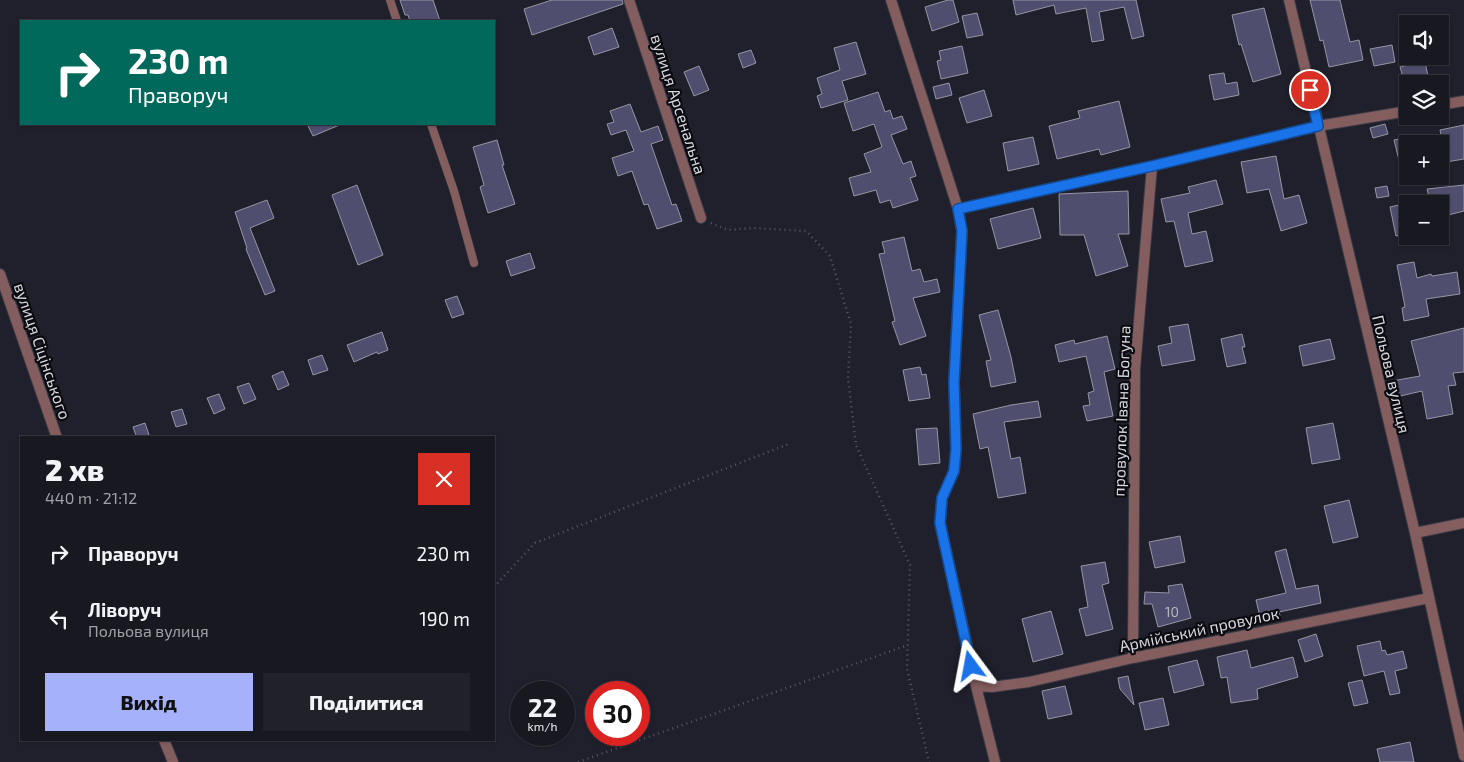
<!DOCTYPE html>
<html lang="uk">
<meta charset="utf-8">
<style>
body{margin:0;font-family:"Exo 2",sans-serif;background:#21212a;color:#f1f3f6;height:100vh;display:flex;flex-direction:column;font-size:19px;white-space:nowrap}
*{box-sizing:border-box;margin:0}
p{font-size:16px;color:#9fa0a5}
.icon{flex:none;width:28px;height:28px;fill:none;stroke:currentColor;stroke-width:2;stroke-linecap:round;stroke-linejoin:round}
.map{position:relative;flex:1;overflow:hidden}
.drawer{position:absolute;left:20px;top:436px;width:475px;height:305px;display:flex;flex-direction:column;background:#181821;border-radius:0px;box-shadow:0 1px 4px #0004,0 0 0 1px #36373f}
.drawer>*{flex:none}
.banner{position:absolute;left:20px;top:20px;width:475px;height:105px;border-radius:0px;box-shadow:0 1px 4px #0004,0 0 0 1px #36373f;background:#00695c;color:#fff;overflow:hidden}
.tools{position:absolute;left:1399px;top:15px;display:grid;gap:10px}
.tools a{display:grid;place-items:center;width:50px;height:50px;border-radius:0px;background:#181821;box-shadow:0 1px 4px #0004,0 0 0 1px #36373f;font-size:25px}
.speed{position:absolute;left:510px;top:681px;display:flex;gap:10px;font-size:25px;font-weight:700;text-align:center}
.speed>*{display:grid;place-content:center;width:65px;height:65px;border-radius:50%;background:#181821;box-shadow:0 1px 4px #0004,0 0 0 1px #36373f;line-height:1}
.speed small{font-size:12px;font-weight:400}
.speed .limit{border:8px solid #d22;background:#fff;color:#111}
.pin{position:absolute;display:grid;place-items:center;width:42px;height:42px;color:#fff;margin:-21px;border:2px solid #fff;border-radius:50%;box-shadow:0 1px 5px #0007}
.me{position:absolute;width:55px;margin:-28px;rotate:347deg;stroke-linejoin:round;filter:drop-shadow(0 0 4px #0008)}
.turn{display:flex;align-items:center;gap:18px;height:105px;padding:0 25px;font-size:22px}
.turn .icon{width:65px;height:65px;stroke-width:2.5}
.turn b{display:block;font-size:35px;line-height:42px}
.round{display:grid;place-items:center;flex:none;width:52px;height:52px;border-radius:0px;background:#21212a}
.head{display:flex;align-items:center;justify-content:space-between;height:85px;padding:0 25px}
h1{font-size:30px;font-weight:800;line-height:38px}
.button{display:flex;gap:10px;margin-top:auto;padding:10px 25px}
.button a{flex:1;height:58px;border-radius:0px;background:#a6b1fc;color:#111;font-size:20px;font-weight:800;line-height:58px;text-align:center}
.button a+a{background:#21212a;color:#f1f3f6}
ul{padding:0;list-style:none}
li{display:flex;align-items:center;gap:15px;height:65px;padding:0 25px}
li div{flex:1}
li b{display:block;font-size:19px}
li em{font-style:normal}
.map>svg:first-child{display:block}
</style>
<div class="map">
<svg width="1464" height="762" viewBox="0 0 1464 762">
<rect width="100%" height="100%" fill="#20202c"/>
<path fill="#4f4e6f" stroke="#9595a4" d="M400,0H433L440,21H410L408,15H405Z
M552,0H622L623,4L532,35L524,9Z
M948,0H953L959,22L932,31L925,7Z
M1013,0H1136L1144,36L1132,39L1124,7L1099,12L1104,40L1092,42L1086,8L1056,14L1054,5L1016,15Z
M1310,0H1340L1350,42L1359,40L1363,60L1329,67L1323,40L1320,41Z
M1264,8L1281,74L1253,82L1241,44L1239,45L1232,15Z
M977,13L983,35L967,38L962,16Z
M612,28L619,47L594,55L588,37Z
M856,42L866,74L842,81L848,100L821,108L817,96L822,94L817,78L840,70L834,48Z
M1392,45L1395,62L1374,66L1370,49Z
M962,46L968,73L941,79L937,61L941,60L939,51Z
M751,50L756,63L743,68L738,54Z
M1425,61L1429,82L1421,84H1405L1400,67Z
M699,66L709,90L694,96L684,72Z
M1224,73L1226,84L1237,82L1239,95L1214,100L1209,75Z
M949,83L952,95L936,99L933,87Z
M984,90L992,116L967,123L959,98Z
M878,92L885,112L890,110L893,119L902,116L907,129L891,135L903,164L911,161L916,176L910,178L918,200L893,208L890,200L880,203L876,190L854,196L849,178L871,172L864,154L882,147L874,124L853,131L844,103Z
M1119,101L1130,147L1101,155L1099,149L1057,159L1049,126L1080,118L1078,111Z
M630,104L641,132L658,126L663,140L651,144L672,205L676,204L682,221L657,229L648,204L644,205L632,171L618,176L612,158L634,151L626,130L611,135L607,124L614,122L610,111Z
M307,124H342L313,136Z
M1385,124L1388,134L1373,138L1370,128Z
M1464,125V159L1446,162L1440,130Z
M1033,137L1039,164L1008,171L1003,143Z
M1408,137V180H1404L1394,140Z
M497,140L504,165H502L515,204L488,213L480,187L484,185L473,147Z
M1276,156L1284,199L1299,195L1307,223L1281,231L1269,189L1247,193L1241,162Z
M1216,180L1223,204L1188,213L1192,234L1206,231L1213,261L1185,267L1174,221L1166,222L1161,199L1190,193L1188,187Z
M357,185L383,255L358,265L332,195Z
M1464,185V211L1440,217V204H1431L1427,189Z
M1387,186L1389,196L1377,198L1375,188Z
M1128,191L1129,234H1118L1128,266L1096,276L1084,235H1060L1059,194Z
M267,200L274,218L250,228L275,291L265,295L246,249L247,248L235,212Z
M1408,203V233L1396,236L1390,207Z
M1033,208L1041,238L998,249L990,219Z
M904,237L912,271L920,269L924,282L937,279L940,292L913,298L926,336L900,345L892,322L895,321L879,254L885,253L882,242Z
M530,253L535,268L511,276L506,261Z
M1414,262L1417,278L1431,274L1432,276L1457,272L1460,294L1426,299L1429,316L1404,321L1402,308L1405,307L1397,265Z
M457,296L464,314L452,318L445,300Z
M998,310L1011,357L1016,382L991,387L986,361L991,360L979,315Z
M1188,324L1195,360L1162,366L1158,346L1172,343L1169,327Z
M1464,328V372L1453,373L1456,385L1448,386L1453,414L1427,419L1422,391L1396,397L1392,381L1420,376L1411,341Z
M382,332L388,350L378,354L377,352L354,362L347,345Z
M1242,334L1245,347H1242L1246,363L1227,367L1221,339Z
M1107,336L1115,369L1104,372L1113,416L1087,421L1083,406L1090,405L1088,393L1094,391L1086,356L1059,362L1055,345L1074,340L1075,344Z
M1330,339L1335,359L1303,366L1299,346Z
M322,355L328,370L313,375L308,360Z
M920,367L922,375L926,374L930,398L909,401L903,370Z
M283,371L289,385L278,390L272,376Z
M249,383L256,399L244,404L237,387Z
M219,394L225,409L214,414L207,398Z
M1038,401L1041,417L1004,422L1011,459L1020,457L1026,493L998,498L988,447L980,449L973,414L1011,405Z
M182,409L187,424L176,427L171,412Z
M145,423L150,438H137L133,427Z
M1333,423L1340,459L1312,464L1306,428Z
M937,428L940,463L919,465L916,429Z
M1349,500L1358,537L1333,543L1324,506Z
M1180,536L1185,562L1155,568L1149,542Z
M1286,549L1296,589L1318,585L1321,603L1279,612L1280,616L1261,621L1256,600L1286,593L1275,552Z
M1105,562L1109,583L1102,585L1113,629L1086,636L1079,609L1088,607L1081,566Z
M1182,584L1191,618L1158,627L1152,604H1144L1145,592L1169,593L1168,586Z
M1051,611L1063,654L1033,662L1022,619Z
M1316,634L1323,656L1305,662L1298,640Z
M1380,641L1382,651L1385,650L1387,655L1403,651L1407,668L1395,671L1400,693L1390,695L1384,671L1364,676L1357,646Z
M1247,650L1251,668L1293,657L1298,677L1257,689L1258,699L1231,703L1227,677L1221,678L1217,657Z
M1197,660L1204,685L1174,693L1168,667Z
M1128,676L1134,705L1120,689L1118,678Z
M1362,680L1368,703L1354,706L1348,683Z
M1065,686L1072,714L1048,719L1042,691Z
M1163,698L1169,725L1145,730L1139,703Z
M1410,742L1414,762H1380L1377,749Z"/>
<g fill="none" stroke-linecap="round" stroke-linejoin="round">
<g stroke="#3a3a45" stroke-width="9">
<path id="lane" d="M390,0L397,21
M431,124L454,191L474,263"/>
</g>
<g stroke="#3a3a45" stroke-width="12">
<path id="street" d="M629,0L701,218
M891,0L958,209L962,231L954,382L956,449L954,471L942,498L940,523L976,686L995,762
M1289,0L1415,533L1464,756
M1440,105L1464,101
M958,209L1152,166L1318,126L1408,111
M0,274L57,438
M1415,533L1464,523
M1133,658L1135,369L1152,166
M976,686L992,687L1029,682L1133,658L1429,598
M164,740L173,762"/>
</g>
<path stroke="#575862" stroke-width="2.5" stroke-dasharray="1 4" stroke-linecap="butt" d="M711,223L728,230L753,228L806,231L830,256L851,324L848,378L856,445L910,565L907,669L929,762
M494,587L535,543L791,443
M578,762L908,645"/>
<use href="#lane" stroke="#845d5f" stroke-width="8"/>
<use href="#street" stroke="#845d5f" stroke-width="10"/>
</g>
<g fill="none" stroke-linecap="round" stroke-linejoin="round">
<g stroke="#114b97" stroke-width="12">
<path id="route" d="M971,666L940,523L942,498L954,471L956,449L954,382L962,231L958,209L1152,166L1318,126L1310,90"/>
</g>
<use href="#route" stroke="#1a73e8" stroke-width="9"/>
</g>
<g text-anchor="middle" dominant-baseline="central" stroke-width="4.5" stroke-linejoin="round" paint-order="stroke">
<g font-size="14" fill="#b5b6c4">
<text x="1172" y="611">10</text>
</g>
<g font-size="16" fill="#d7d8e0" stroke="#0b0b10">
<text transform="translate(679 104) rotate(72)">вулиця Арсенальна</text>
<text transform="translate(43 351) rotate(71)">вулиця Сіцінського</text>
<text transform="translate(1392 374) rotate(77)">Польова вулиця</text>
<text transform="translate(1121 411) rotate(-88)">провулок Івана Богуна</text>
<text transform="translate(1199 629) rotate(-12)">Армійський провулок</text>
</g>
</g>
</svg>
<div class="tools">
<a><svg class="icon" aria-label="sound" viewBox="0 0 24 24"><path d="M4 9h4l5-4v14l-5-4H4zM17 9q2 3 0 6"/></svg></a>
<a><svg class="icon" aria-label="layers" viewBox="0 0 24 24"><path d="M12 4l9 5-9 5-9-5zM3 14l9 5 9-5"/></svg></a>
<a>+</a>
<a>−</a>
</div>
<div class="speed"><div>22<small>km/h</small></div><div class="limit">30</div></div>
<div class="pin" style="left:1310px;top:90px;background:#d93025"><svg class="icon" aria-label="arrive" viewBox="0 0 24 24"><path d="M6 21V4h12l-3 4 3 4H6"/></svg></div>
<svg class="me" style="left:971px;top:666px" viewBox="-20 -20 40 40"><path d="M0-17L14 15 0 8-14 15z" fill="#1a73e8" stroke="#fff" stroke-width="4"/></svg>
<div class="banner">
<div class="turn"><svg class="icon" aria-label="right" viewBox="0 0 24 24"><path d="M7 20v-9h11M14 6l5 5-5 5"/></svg><div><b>230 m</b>Праворуч</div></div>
</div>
<section class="drawer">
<div class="head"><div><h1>2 хв</h1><p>440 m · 21:12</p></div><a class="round" style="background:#d93025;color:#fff"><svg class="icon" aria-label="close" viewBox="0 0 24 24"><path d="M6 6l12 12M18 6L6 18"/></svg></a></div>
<ul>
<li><svg class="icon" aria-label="right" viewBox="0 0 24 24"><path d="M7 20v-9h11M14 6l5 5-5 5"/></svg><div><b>Праворуч</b></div><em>230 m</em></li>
<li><svg class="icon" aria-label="left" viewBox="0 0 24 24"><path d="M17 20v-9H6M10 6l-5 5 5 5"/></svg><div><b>Ліворуч</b><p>Польова вулиця</p></div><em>190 m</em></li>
</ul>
<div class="button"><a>Вихід</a><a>Поділитися</a></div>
</section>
</div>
